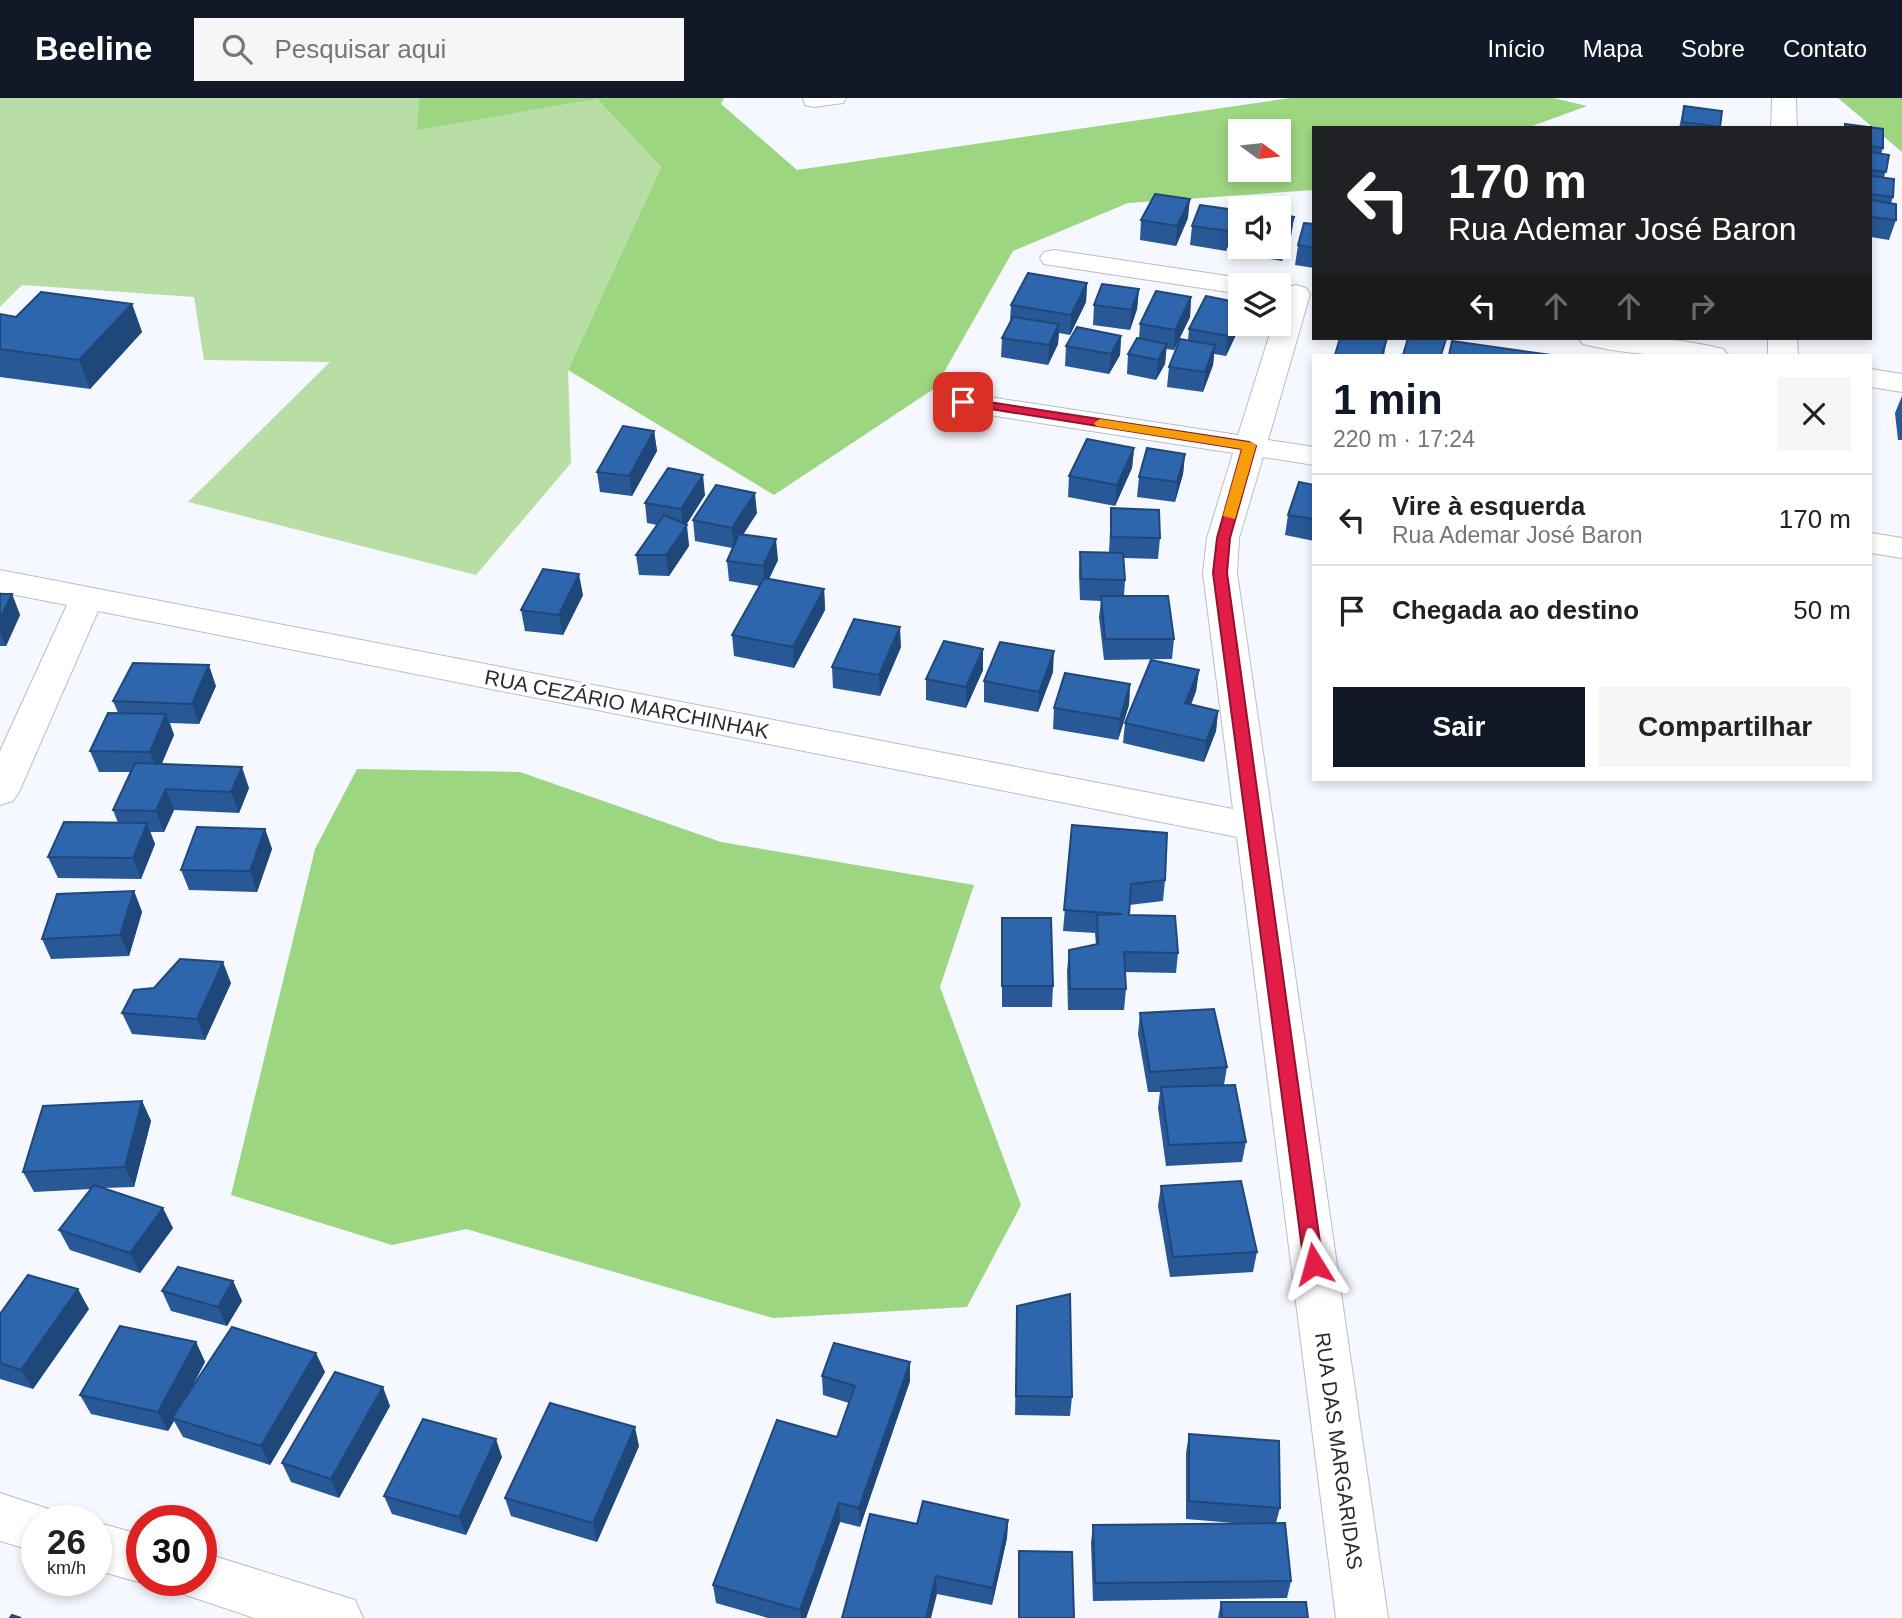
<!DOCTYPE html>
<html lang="pt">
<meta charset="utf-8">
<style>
body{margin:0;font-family:Helvetica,sans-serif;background:#f6f6f6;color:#222;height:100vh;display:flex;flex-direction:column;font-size:26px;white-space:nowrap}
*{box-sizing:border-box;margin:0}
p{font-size:23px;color:#767676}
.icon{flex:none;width:38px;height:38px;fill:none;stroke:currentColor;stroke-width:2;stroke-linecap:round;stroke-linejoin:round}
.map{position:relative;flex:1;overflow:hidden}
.details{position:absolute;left:1312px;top:256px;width:560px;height:427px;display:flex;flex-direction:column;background:#fff;border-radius:0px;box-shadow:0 4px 10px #0003}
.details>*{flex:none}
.top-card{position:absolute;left:1312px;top:28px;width:560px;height:214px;border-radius:0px;box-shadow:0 4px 10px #0003;background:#202124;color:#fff;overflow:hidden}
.needle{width:46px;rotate:105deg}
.buttons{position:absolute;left:1228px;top:21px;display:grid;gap:14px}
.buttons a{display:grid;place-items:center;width:63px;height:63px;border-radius:0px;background:#fff;box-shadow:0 4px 10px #0003;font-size:35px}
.speed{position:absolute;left:21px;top:1407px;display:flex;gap:14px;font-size:35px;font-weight:700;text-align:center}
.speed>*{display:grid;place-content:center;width:91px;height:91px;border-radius:50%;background:#fff;box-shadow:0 4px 10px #0003;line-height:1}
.speed small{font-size:18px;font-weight:400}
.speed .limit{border:10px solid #d22;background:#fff;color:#111}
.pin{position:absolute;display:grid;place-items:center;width:60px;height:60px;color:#fff;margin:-30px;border-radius:14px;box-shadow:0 4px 10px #0006}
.me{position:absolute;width:77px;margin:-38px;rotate:352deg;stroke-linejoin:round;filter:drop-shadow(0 0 5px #0008)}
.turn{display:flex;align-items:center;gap:24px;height:147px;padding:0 21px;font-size:32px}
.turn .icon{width:91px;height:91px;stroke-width:2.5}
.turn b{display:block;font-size:49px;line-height:60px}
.lanes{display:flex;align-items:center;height:66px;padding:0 21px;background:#0003;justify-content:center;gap:35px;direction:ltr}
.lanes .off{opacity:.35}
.round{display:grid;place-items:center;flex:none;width:74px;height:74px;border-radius:0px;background:#f6f6f6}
.summary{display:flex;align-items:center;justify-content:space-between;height:119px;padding:0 21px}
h1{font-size:42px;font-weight:800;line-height:52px;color:#111827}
.action{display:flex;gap:14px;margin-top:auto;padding:14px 21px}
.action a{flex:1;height:80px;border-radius:0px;background:#111827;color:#fff;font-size:28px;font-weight:800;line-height:80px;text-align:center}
.action a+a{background:#f6f6f6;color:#222}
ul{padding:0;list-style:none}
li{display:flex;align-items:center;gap:21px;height:91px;padding:0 21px;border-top:2px solid #e0e0e0}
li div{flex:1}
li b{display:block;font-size:26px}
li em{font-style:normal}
header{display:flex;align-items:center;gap:42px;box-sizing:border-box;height:98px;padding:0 35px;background:#111827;color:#fff}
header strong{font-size:33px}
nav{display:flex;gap:38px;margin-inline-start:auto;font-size:24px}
.search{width:490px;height:63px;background:#f6f6f6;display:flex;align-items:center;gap:18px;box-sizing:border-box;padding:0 24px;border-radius:0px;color:#767676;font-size:26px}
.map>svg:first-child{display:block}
</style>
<header>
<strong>Beeline</strong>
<div class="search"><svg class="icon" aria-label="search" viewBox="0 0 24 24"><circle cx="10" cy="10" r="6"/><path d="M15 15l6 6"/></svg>Pesquisar aqui</div>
<nav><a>Início</a><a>Mapa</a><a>Sobre</a><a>Contato</a></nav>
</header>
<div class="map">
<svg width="1902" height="1520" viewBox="0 0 1902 1520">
<rect width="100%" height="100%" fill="#f5f8fe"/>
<path fill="#b8dea5" d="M0,0H419L418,31L597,1L661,69L568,272L571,365L476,477L188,404L330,264L204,262L194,199L22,187L0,209Z"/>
<path fill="#9dd680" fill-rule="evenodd" d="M419,0H724L721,6L797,72L1290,0H1553L1587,8L1527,30H1314V92L1128,105L1013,153L935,290L774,397L568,272L661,69L597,1L417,32ZM1241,33H1279V72H1241Z
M1838,0H1902V54Z
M357,671L520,674L721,744L974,787L940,889L1021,1107L967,1209L773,1220L466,1131L392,1147L231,1097L315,751Z"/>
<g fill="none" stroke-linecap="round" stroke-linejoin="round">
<g stroke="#b8bec6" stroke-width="2">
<path id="street" d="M803,0H846L843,5L814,9L805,7Z
M1772,0H1796L1797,30H1771Z
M1054,152L1241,180L1251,182L1255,187H1241V196L1044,166L1040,160L1044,154Z
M1296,187L1306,190L1310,196L1268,342L1314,349V367L1263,359L1239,440L1237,475L1388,1520H1336L1237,739L98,513L19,694L13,703L0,707V653L67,507L0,494V472L1233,711L1203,475L1207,440L1233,355L963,313L952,310L948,304L952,298L963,295L1238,337L1273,226H1279V204L1286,190Z
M1578,240C1626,238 1677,239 1723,251L1728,257C1680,259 1630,258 1583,246Z
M1768,240H1797L1798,257H1768Z
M1871,271L1902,276V294L1871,289Z
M1871,435L1902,440V460L1871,455Z
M0,1395L55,1413L59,1423H37V1454L0,1443Z
M96,1424L142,1437V1482H150L142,1485L96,1472Z
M201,1454L355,1502L363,1520H254L183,1496L177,1482H201Z"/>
</g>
<use href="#street" fill="#fff" fill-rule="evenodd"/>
</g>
<path fill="#285896" d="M1684,8L1720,30H1679Z
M1845,26L1883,31V50L1881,56L1889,57L1884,80L1894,81L1893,99L1891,105L1896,106V122L1889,142L1871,139V30H1844Z
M1236,112L1234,131L1226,153L1190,147L1192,128Z
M1279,116L1294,119L1291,138L1282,163L1244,157L1245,149H1279Z
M1188,120L1176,148L1140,142L1141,122Z
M1314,126V170L1295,167L1298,147Z
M1087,185L1086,204L1070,237L1059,235L1058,246L1048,267L1001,259L1002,240L1010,223L1011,207Z
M1139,191L1137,211L1130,232L1093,227L1094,207Z
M1191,199L1190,219L1174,252L1166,251L1165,266L1156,282L1127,276L1128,256L1139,241L1140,226Z
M132,206L142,234L90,291L0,279V216L16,219Z
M1241,226L1226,258L1214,256L1213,267L1203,294L1167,289L1169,269L1188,242L1189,231Z
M1121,238L1120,257L1109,276L1065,268L1066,248Z
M1902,298V342H1898L1895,315Z
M654,333L657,353L632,398L600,394L597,374Z
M1134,350L1132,370L1115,408L1068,399L1069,378Z
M1185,356L1183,376L1175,404L1137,399L1139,379Z
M1314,387V443L1285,437L1288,417Z
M705,397L686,427L689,448L669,478L639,477L636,457L657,427L647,425L645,405Z
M1111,410L1160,440L1158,461L1124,460L1125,482L1124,498L1174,541L1172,561L1104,562L1099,519L1101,503L1080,502L1079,475L1080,454L1109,455Z
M757,415L743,436L778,462L769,481L824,491L825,512L794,570L734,558L732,537L759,488L729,483L727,463L732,450L695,443L693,422Z
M0,496H12L20,517L6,548H0Z
M583,497L563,537L525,533L521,512Z
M901,549L880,598L833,590L832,569Z
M983,572L966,610L926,602V581Z
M1199,572L1196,593L1191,607L1218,613L1216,633L1204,664L1123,645L1125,625Z
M1053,574L1038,614L984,604V583Z
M1130,586L1129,607L1118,642L1053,631L1054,610Z
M216,588L199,626L170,625L174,637L161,666L249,690L239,715L174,712L164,734H150L155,746L141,781L58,780L48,759L118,725L113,712L130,674H99L90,653L118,615L113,603Z
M1072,727L1165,782L1163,803L1129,807V817L1178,855L1176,875L1125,874L1126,891L1124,912H1068L1067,873L1069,852L1096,847L1095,835L1063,833Z
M265,731L272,751L257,794L189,792L181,772Z
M134,793L142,814L129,858L51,861L42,841Z
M1002,820L1053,888L1052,909H1002Z
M231,885L205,942L132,936L122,915Z
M1140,915L1227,969L1224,987L1246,1044L1242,1064L1166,1068L1158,1010L1160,994H1148L1138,936Z
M142,1003L151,1023L134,1089L103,1090L173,1130L140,1175L70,1152L59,1132L91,1091L34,1094L23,1074Z
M1161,1088L1257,1154L1253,1174L1170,1179L1158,1108Z
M233,1183L242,1203L227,1228L171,1213L162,1193Z
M1017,1208L1072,1299L1070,1318L1015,1317Z
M89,1211L33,1291L0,1281V1216Z
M196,1244L205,1264L187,1299L325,1274L270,1367L183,1339L174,1323L168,1333L91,1316L80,1297Z
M822,1278L910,1283L860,1429L840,1424L806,1520H768L716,1505L713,1487L837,1339L849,1305L823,1297Z
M390,1308L339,1400L291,1384L282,1365Z
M1189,1336L1280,1410L1276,1425L1291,1483L1287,1500L1093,1503L1091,1445L1093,1427L1234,1425L1186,1421V1355Z
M639,1348L597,1444L511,1418L505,1400Z
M502,1359L466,1437L392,1416L384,1398Z
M1008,1422L1007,1440L992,1507L937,1496L917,1426Z
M1019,1454L1074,1520H1018Z
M1221,1504L1308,1520H1218Z"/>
<path fill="#20477a" d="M1190,101L1188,120L1176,148L1177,128Z
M1236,112L1234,131L1226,153L1228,133Z
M1294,119L1291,138L1282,163L1284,143Z
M1087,185L1086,204L1070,237L1071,217Z
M1139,191L1137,211L1130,232L1131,212Z
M1191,199L1190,219L1174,252L1175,232Z
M132,206L142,234L90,291L79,262Z
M1241,212V226L1226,258L1228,238Z
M1059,226L1058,246L1048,267L1049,247Z
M1121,238L1120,257L1109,276L1111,256Z
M1387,240L1384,257H1382Z
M1167,246L1165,266L1156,282L1158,262Z
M1215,247L1213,267L1203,294L1205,274Z
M654,333L657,353L632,398L629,378Z
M1134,350L1132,370L1115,408L1117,387Z
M1185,356L1183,376L1175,404L1177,384Z
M703,377L705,397L683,432L681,411Z
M755,395L757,415L734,451L732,430Z
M687,427L689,448L669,478L666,457Z
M776,441L778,462L765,489L763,468Z
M579,476L583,497L563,537L559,517Z
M824,491L825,512L794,570L793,549Z
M12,496L20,517L6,548L0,534V521Z
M900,529L901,549L880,598L879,577Z
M983,551V572L966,610V589Z
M1054,553L1053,574L1038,614L1039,594Z
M209,567L216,588L199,626L192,606Z
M1199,572L1196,593L1183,626L1185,605Z
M1130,586L1129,607L1118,642L1120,621Z
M1218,613L1216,633L1204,664L1206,643Z
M166,616L174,637L158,675L150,654Z
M242,669L249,690L239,715L231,694Z
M166,691L174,712L164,734L156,713Z
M147,725L155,746L141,781L133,760Z
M265,731L272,751L257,794L250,773Z
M134,793L142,814L129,858L120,837Z
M223,864L231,885L205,942L197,921Z
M142,1003L151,1023L134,1089L125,1069Z
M163,1110L173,1130L140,1175L130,1155Z
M233,1183L242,1203L227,1228L218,1209Z
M78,1191L89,1211L33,1291L21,1272Z
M196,1244L205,1264L174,1321L172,1320L174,1323L168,1333L158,1314Z
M316,1255L325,1274L270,1367L261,1348Z
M910,1264V1283L860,1429L859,1410Z
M383,1289L390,1308L339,1400L331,1381Z
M635,1329L639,1348L597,1444L593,1425Z
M496,1341L502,1359L466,1437L459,1419Z
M839,1405L840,1424L806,1520H801L800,1512Z
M1008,1422L1007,1440L992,1507L993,1490Z
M936,1478L937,1496L931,1520H926Z"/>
<path fill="#2e66ae" stroke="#20477a" stroke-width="2" d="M1684,8L1722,13L1720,29L1682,24Z
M1845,26L1883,31V50L1871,48V30H1845Z
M1871,54L1889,57L1886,74L1871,72Z
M1871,78L1894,81L1893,99L1871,96Z
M1155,96L1190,101L1177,128L1141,122Z
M1871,102L1896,106V122L1871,119Z
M1200,107L1236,112L1228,133L1192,128Z
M1279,116L1294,119L1284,143H1279Z
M1304,125L1314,126V150L1298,147Z
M1028,175L1087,185L1071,217L1011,207Z
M1102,186L1139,191L1131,212L1094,207Z
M1156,193L1191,199L1175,232L1140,226Z
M41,194L132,206L79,262L0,251V216L16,219Z
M1206,198L1241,205V212L1228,238L1189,231Z
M1013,219L1059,226L1049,247L1002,240Z
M1077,229L1121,238L1111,256L1066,248Z
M1137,240L1167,246L1158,262L1128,256Z
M1340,240H1387L1382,257H1335Z
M1408,240H1439L1446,241L1441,257H1403Z
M1180,241L1215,247L1205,274L1169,269Z
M1452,243L1551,257H1449Z
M623,328L654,333L629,378L597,374Z
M1087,341L1134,350L1117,387L1069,378Z
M1147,350L1185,356L1177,384L1139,379Z
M668,370L703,377L681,411L645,405Z
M1299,384L1314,387V421L1288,417Z
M716,387L755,395L732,430L693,422Z
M1111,410L1159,412L1160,440L1111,439Z
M664,417L687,427L666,457H636Z
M739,436L776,441L763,468L727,463Z
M1080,454L1123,455L1125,482L1081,481Z
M543,471L579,476L559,517L521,512Z
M764,480L824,491L793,549L732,537Z
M0,496H12L0,521Z
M1101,498H1168L1174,541H1105Z
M854,521L900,529L879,577L832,569Z
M944,543L983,551L966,589L926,581Z
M1000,544L1054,553L1039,594L984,583Z
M1151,562L1199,572L1185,605L1218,613L1206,643L1125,625Z
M133,565L209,567L192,606L113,603Z
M1065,575L1130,586L1120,621L1054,610Z
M108,615L166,616L150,654L90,653Z
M135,665L242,669L231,694L166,691L156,713L113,712Z
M64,724L147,725L133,760L48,759Z
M1072,727L1167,735L1165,782L1131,786L1129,817L1175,818L1178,855L1124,854L1126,891H1070L1069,852L1098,846L1097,817L1122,816L1064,812Z
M197,729L265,731L250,773L181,772Z
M134,793L120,837L42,841L57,796Z
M1002,820H1051L1053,888H1002Z
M180,861L223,864L197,921L122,915L134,892L154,890Z
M1214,911L1227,969L1150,974L1140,915Z
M1235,987L1246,1044L1169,1047L1161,989Z
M142,1003L125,1069L23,1074L43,1008Z
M1241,1083L1257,1154L1173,1159L1161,1088Z
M94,1087L163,1110L130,1155L59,1132Z
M178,1169L233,1183L218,1209L162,1193Z
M28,1177L78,1191L21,1272L0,1265V1216Z
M1070,1196L1072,1299L1016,1298L1017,1208Z
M120,1228L196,1244L158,1314L80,1297Z
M232,1229L316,1255L261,1348L172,1320Z
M834,1245L910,1264L859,1410L839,1405L800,1512L713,1487L777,1322L837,1339L855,1288L822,1278Z
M335,1274L383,1289L331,1381L282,1365Z
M550,1305L635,1329L593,1425L505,1400Z
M423,1321L496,1341L459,1419L384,1398Z
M1189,1336L1279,1343L1280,1410L1189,1403Z
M923,1403L1008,1422L993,1490L936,1478L926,1520H842L870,1416L917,1426Z
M1285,1425L1291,1483L1095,1485L1093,1427Z
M1019,1453L1072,1454L1074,1520H1019Z
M1221,1504H1306L1308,1520H1222Z
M12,1517L21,1520H10Z"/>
<path fill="#e11d48" stroke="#92132f" stroke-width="2" d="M963,300L1249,344L1256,348L1230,440L1227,475L1323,1166L1320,1171H1307L1304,1166L1213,475L1217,440L1242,351L959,306V301Z"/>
<path fill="#f59e0b" d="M1100,321L1254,345L1256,348L1235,421L1223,418L1242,351L1096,328L1094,325Z"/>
<g text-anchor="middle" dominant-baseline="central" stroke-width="7" stroke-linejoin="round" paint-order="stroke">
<g font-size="21" fill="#2a2d30" stroke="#fff">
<text transform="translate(627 606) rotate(11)">RUA CEZÁRIO MARCHINHAK</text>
<text transform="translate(1339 1353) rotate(82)">RUA DAS MARGARIDAS</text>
</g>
</g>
</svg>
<div class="buttons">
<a><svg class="needle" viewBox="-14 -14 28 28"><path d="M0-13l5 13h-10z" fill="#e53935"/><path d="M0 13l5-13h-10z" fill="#767676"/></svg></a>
<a><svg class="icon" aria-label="sound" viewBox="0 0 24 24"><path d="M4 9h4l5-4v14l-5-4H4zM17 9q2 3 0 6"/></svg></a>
<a><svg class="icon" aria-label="layers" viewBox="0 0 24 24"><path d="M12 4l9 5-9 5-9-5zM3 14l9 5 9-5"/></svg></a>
</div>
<div class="speed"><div>26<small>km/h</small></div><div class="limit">30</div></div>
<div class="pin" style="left:963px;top:304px;background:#d93025"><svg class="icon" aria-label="arrive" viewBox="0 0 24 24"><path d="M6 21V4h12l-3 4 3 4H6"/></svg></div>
<svg class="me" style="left:1314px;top:1166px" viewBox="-20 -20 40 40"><path d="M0-17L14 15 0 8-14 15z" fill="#e11d48" stroke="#fff" stroke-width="4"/></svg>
<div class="top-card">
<div class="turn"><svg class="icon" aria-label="left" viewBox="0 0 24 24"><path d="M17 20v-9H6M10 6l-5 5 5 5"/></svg><div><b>170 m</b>Rua Ademar José Baron</div></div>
<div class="lanes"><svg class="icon" aria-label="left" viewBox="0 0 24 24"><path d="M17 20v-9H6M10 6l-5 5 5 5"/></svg><svg class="icon off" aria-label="ahead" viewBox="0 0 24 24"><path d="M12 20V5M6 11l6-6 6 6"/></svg><svg class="icon off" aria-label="ahead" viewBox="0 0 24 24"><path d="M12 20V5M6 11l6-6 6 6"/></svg><svg class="icon off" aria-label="right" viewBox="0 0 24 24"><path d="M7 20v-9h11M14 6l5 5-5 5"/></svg></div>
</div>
<section class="details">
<div class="summary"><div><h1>1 min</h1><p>220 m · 17:24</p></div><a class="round"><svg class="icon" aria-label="close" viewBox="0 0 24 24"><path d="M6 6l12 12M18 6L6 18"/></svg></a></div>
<ul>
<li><svg class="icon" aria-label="left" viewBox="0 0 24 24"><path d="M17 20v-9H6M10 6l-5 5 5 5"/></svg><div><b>Vire à esquerda</b><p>Rua Ademar José Baron</p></div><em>170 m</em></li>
<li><svg class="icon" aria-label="arrive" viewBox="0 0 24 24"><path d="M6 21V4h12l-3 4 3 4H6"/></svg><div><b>Chegada ao destino</b></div><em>50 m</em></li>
</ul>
<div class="action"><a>Sair</a><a>Compartilhar</a></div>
</section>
</div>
